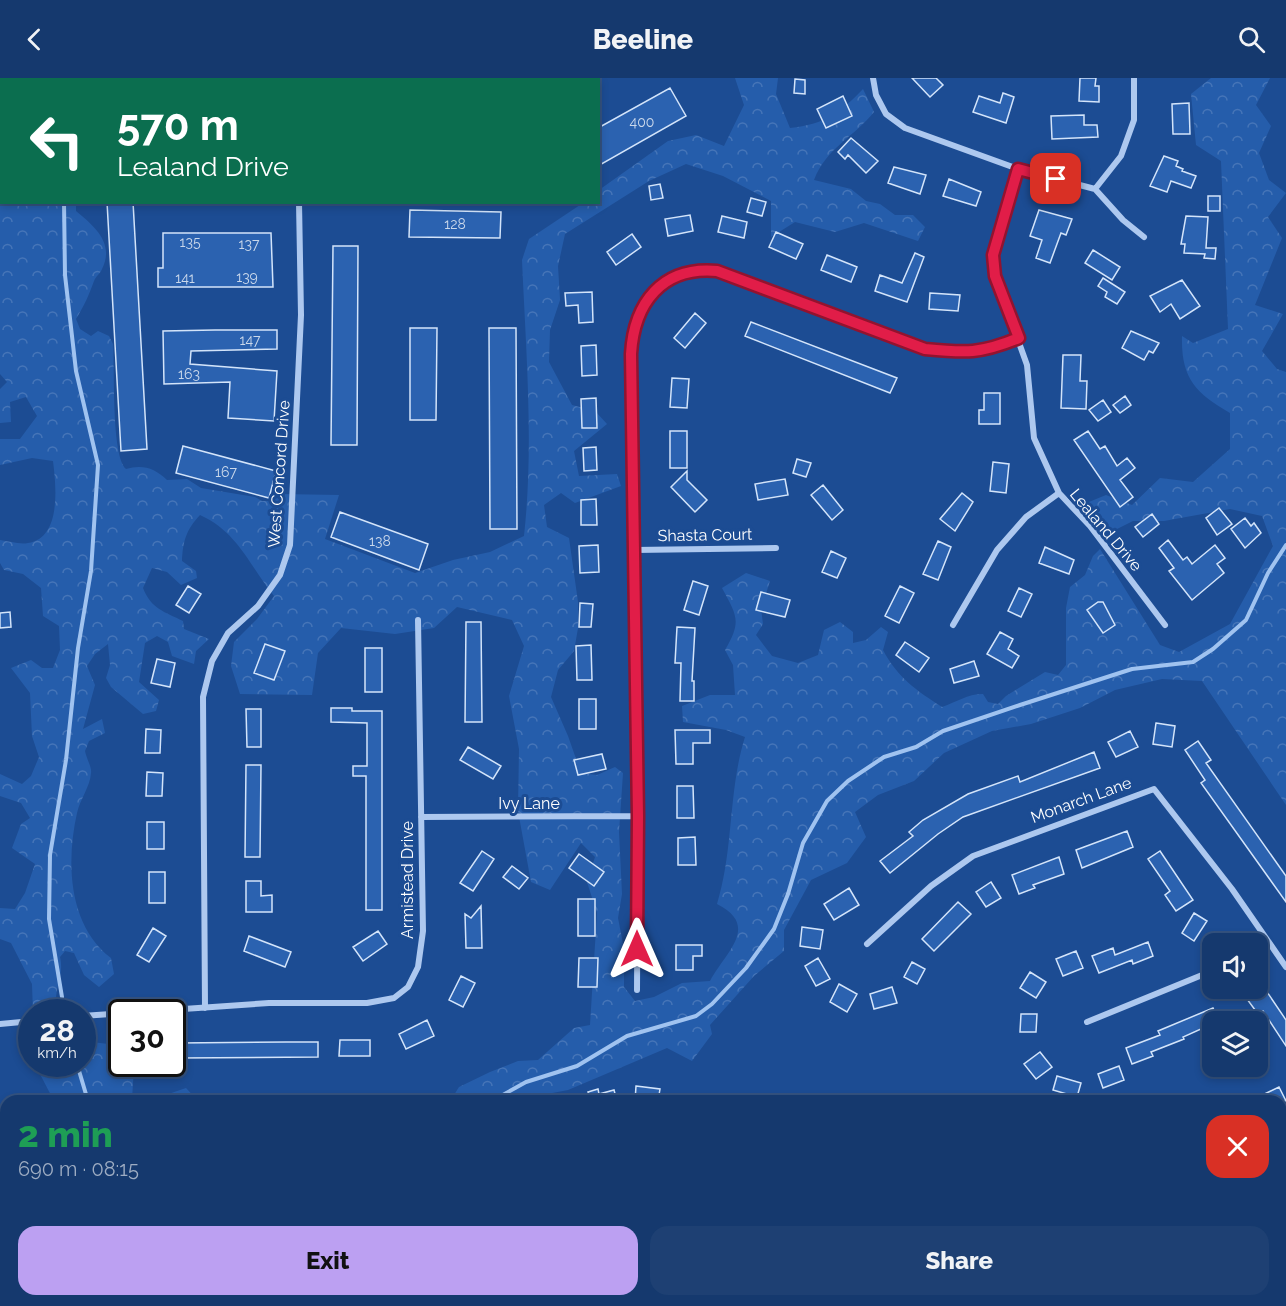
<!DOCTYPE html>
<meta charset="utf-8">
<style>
body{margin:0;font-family:Raleway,sans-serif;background:#1e4073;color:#f1f3f6;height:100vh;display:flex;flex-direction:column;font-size:22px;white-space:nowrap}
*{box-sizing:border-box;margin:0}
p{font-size:20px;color:#9dacc2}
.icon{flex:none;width:33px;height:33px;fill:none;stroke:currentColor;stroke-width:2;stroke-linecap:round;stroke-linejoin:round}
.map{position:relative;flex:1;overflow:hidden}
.details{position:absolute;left:0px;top:1017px;width:1287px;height:212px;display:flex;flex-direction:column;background:#15396e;border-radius:18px 18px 0 0;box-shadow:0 3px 9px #0003,0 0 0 2px #345381}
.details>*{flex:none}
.guide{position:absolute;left:0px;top:0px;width:600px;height:126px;box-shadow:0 3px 9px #0003,0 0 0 2px #345381;background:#0b6e4f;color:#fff;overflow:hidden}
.controls{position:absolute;left:1202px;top:855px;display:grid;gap:12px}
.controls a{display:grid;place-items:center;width:66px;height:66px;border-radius:12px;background:#15396e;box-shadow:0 3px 9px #0003,0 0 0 2px #345381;font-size:30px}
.speed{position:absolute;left:18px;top:921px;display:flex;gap:12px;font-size:30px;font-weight:700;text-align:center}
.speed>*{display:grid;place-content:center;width:78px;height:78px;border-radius:50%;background:#15396e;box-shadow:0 3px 9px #0003,0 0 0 2px #345381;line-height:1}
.speed small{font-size:15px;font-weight:400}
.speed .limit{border:3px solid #111;border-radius:9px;background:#fff;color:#111}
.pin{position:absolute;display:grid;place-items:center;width:51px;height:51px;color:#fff;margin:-26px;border-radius:12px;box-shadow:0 3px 9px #0006}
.me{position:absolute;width:66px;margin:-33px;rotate:0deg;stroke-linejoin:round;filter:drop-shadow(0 0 4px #0008)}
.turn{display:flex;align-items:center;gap:21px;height:126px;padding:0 18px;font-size:27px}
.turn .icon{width:78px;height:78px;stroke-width:2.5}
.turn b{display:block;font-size:42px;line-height:51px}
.round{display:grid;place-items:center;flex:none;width:63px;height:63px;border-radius:18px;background:#1e4073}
.headline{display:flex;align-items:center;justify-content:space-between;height:102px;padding:0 18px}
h1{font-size:36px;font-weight:800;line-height:45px;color:#1e9e55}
.primary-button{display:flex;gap:12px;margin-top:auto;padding:12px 18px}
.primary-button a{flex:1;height:69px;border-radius:18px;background:#bca0f2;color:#111;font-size:24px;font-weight:800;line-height:69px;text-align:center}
.primary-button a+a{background:#1e4073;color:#f1f3f6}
header{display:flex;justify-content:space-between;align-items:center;height:78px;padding:0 18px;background:#15396e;font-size:27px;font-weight:800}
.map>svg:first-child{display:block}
</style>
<header><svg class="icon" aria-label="back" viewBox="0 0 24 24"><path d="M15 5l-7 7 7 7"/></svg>Beeline<svg class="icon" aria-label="search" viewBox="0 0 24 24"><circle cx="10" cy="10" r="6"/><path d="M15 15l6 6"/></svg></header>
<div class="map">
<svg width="1286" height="1228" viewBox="0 0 1286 1228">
<defs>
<pattern id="forest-crowns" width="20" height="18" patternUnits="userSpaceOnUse" patternTransform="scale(1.5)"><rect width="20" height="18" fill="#255dab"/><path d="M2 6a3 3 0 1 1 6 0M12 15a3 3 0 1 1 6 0" fill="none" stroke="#4675b8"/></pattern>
</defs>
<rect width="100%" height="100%" fill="#1c4c93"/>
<path fill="url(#forest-crowns)" d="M0,0H146L2,2V124L76,125V133C94,148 115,165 102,191C100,196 96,198 94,203C89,217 84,228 76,241L80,251L91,258L98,253L109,258L113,266C115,291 111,377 126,391C142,386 155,390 167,402L187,401L201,410L255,419L262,423H272L278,416L339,417L325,461L415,495L453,482L490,474L524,458C534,367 526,274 522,182L529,161L583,125L598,124L599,112L668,63L696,57L724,68L744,27L735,0H778L776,16L790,50C825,46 839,36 863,11L874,34C854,59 826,70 814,102L851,111L866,123L880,126L895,137H913L925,149L918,163L864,145L835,154L795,144L771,159V123L723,98L686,86L649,103L565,156L558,188L560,222L550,252L549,284L572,327L595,333L607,346L574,373L579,398L617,396L621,408L575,425L561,415L544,427L547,449L569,460L578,524V550L574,573L558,592L551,619L568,658L581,695L597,697L615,689L623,695L619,754L622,816L618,840L624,871V909L635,923L654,919L682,905L710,903C725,875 761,848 717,826C734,771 728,713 745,659L726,652L683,644L682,628L710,617H735L733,587L725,572C742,543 737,538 722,510L746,495L770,503L761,531L763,546L756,557L772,578L798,585L818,577L824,552L840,544L853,554V565L866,562L881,549L888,554L883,572C897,599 917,613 942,629C957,624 967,616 983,616L988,624L998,626L1006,618L1045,594L1058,597L1066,587V530L1070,509L1085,497L1093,478L1100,471L1160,567L1179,574L1230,546L1273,468L1262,438L1230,431L1164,443H1133L1113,453L1094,444L1084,426L1106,417L1132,427L1160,400L1193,404L1230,371V335C1195,315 1181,300 1182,258L1193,265L1228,251L1221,83L1196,67L1191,16L1211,0H1270L1256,27L1271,48L1259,75L1269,102L1286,115L1268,139L1282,160L1255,227L1283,236L1262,273L1277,291L1286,294V727L1202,603L1162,601L1115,612L1080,630L1031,646L992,653L944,675L914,703L878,717L855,734L866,759L847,785L811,802L784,852V873L754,898L710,947L712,956L692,983L667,970L568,1012L510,1023H432L454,1017L459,1009L490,994L518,983L538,982L574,950L590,947L597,835L587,804L595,779L581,765L550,812L531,804L518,733L519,671L509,618L524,568L512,542L457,529L434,550L395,556L341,550L318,575L312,617L240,616L231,588L234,564L257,541L274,518C249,487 238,454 200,437C186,452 183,463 182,483L196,493L197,500L181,507L167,494L152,490L143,510C151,531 165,534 183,543L184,551L209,561L196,573L194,586L172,578L168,564L157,558L145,565L139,604L159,622L156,633L143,636L111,609L106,600L110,587L108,566L95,576L87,588L95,607L83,651L102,641L105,655L89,663L85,673C86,680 92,689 91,695C90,709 80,721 77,735C66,784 68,847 111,880L114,896L99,909L84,897L74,875L65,873L60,879C65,901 51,913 58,934H33L32,906L11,865L0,861V830L15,831L25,815L35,786L12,770L21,746L30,740L21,725L0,718V696L22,706L31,698L39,679L32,658L30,615L11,590L31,582L42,590H53L60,572L59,548L43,538L41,510L23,496L4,492L0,485V462C9,463 20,467 28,465C62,460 56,407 53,383L32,380L0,387V361H20L37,338L26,319L10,324L11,344L0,345V311L7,304L0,296Z
M83,963L117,967L121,973L122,986H131L134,989L132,1021L136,1023H54L41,998L39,986H82Z
M186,1010L198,1023H148Z
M73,1223V1222L164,1223L163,1228H73Z"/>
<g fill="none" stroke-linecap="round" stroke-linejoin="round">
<path stroke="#a0c3f0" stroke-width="4" d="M39,0V2
M62,919L49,841L50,777L66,682L78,570L91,493L98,387L76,293L65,197L64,124
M77,986L88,1023
M492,1023L526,1004L577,988L627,958L696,938L712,926L746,890L774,851L788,816L803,765L827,723L848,703L884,679L916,669L943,653L1020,627L1132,591L1193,584L1213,571L1246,542L1268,495L1286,467
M119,1222L120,1228"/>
</g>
<path fill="#2b62b0" stroke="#d3e4fa" stroke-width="1.5" d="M912,0H936L943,7L930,19Z
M1080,0H1096L1095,8H1099V24L1079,23Z
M795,1L805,2V16L794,15Z
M670,10L686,38L598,88V50Z
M1003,15L1014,19L1006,45L973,34L979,18L1000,25Z
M843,18L852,38L826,50L817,31Z
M1189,25L1190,56H1173L1172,26Z
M1084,37V47H1097L1098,59L1052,61L1051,38Z
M851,60L878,83L866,95L848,77L845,81L838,74Z
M1164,78L1178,83L1176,88L1183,91L1182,93L1196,98L1191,110L1171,103L1167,114L1150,108Z
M894,89L926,97L920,116L888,105Z
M949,101L981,114L976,128L943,118Z
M660,106L663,120L651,122L649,108Z
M1208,118H1220V133H1208Z
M751,120L766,124L762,138L747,134Z
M107,124H133L147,371L121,373Z
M410,132L501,134L500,160L409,159Z
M1039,132L1072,141L1066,157L1061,155L1050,185L1036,180L1042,162L1030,158Z
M690,137L693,153L668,158L665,141Z
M722,138L747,144L744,160L718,154Z
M1186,138L1208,139L1206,170H1216L1215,181L1204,180L1205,176L1184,175L1185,166H1181Z
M776,154L803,166L796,181L769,169Z
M163,155H271L273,209H158V190H163Z
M632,156L641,169L616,187L607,174Z
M333,168H358L357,367H331Z
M1093,172L1120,189L1112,202L1085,185Z
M915,175L924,179L907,224L875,213L880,197L902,205Z
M827,177L857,189L851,204L821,192Z
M1103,200L1125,214L1117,226L1105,219L1107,214L1098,208Z
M1182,202L1200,228L1180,241L1171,226L1160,234L1150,218Z
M592,214L593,244L579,245L578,227L566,228L565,215Z
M930,215L960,217L958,233L929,231Z
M695,235L706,245L685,270L674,260Z
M751,244L897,300L890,315L745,258Z
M410,250H437L436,342H410Z
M489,250H516L517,451H490Z
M215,252H277V271L191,273L190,286L277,293L274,343L228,340L230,304L164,306L163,253Z
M1131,253L1159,265L1153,275L1149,273L1144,282L1122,270Z
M596,267L597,297L582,298L581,268Z
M1063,277H1081L1080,303H1087L1086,331L1061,330Z
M672,300L689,301L687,330L670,329Z
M984,315H1000V346H979V332H984Z
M1125,318L1131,327L1120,335L1113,327Z
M596,320L597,350H582L581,321Z
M1103,322L1111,334L1098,343L1089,332Z
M670,353H687V390H670Z
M1088,353L1100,371L1105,368L1117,388L1127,380L1135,390L1120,402L1133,419L1120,429L1074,362Z
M183,368L276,393L269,420L176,395Z
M596,369L597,392L584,393L583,370Z
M797,381L811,385L806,399L793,395Z
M993,384L1009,386L1006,415L990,413Z
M687,393V402L707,422L695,434L671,409Z
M785,401L788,417L758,422L755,406Z
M823,407L843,432L832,442L811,417Z
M962,415L973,424L955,453L940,441Z
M596,421L597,447H581V422Z
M1219,430L1232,446L1217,457L1206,440Z
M340,434L428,466L419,492L331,459Z
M1152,436L1159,446L1143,459L1135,449Z
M1245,440L1251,448L1254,445L1261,455L1245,470L1231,451Z
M1168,462L1183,482L1187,479L1192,486L1215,467L1225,480L1217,486L1224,495L1192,522L1169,493L1174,490L1159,470Z
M938,463L951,469L938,502L923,496Z
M598,467L599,494L580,495L579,468Z
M1045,469L1074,482L1069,496L1039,485Z
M831,473L846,480L837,500L822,494Z
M693,503L708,508L699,537L684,532Z
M188,508L201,516L189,535L176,527Z
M900,508L914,515L899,545L885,538Z
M1019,510L1032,516L1021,539L1008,533Z
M761,514L790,522L785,539L756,532Z
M1098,524H1103L1115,547L1103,555L1087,532Z
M580,525L593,526L591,549H579Z
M10,534L11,549L0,550V535Z
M466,544H481L482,644H465Z
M677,549L695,550L692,603H694V623H680L681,585H675Z
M1000,554L1013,561L1008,571L1019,578L1012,590L987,576Z
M905,564L929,580L919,594L896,577Z
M265,566L285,573L274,602L254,595Z
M591,567L592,602H577L576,568Z
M365,570H382V614H365Z
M157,581L175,585L170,609L151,605Z
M974,583L979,598L954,605L950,591Z
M579,621H596V651H579Z
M331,630H352V633H382V832H366V698H353V688H367V645L331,644Z
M246,631H261V669H247Z
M1156,645L1175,648L1172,669L1153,666Z
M146,651L161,652L160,675H145Z
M675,652H710V665H693V686H676Z
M1130,653L1138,669L1116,679L1108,664Z
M1198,663L1211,682L1206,685L1286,798V824L1201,705L1205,702L1185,672Z
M468,669L501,688L493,701L460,682Z
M1094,674L1100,690L963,739L938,756L890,795L880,783L913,758L909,754L923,742L968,716L1018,698L1020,704Z
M602,676L606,691L578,697L574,682Z
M246,687H261L260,779H245Z
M147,694L163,695L162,718H146Z
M677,708H693L694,740H677Z
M147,744H164V771H147Z
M1127,753L1133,769L1082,790L1076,772Z
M695,759L696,787H678V760Z
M482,773L494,781L473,813L460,805Z
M1160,773L1193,822L1176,833L1165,817L1170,813L1148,781Z
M579,776L604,794L594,808L569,790Z
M1059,779L1064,796L1033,807L1035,810L1019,816L1012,797Z
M512,788L528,800L519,811L503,799Z
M149,794H165V825H149Z
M246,803H261V818L272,817V834H246Z
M991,804L1001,820L986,829L976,814Z
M849,810L859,827L834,842L824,826Z
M578,821H595V858H578Z
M958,824L971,836L934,873L922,861Z
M481,828L482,870H466L465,836L471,840Z
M1194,835L1207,843L1194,863L1182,855Z
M802,849L823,852L820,871L800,868Z
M153,850L166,858L149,884L137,877Z
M378,853L387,866L363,883L353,869Z
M249,858L291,874L285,889L244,873Z
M1148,864L1153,878L1133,886L1132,882L1099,895L1092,878L1113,870L1115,877Z
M676,867H702V878H693V892H676Z
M1076,873L1083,890L1063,898L1056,881Z
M579,880H598L597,909H578Z
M818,880L830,901L816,908L805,888Z
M912,884L925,891L917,906L904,899Z
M1030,894L1046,904L1036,920L1020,910Z
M461,898L475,905L463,929L449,922Z
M1261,905L1286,942V968L1263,933L1258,936L1244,917Z
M839,906L857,916L847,934L830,924Z
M892,909L897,925L874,931L870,916Z
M1213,930L1219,943L1212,944V946L1183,959L1184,961L1151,974L1153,978L1132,986L1126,970L1160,957L1158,953Z
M1021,936H1037L1036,954H1020Z
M427,942L434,958L406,971L399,956Z
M340,962H370V978H339Z
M286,964H318V979L178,980V965Z
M1040,974L1052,989L1036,1001L1024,986Z
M1119,988L1124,1002L1103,1010L1098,996Z
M1057,998L1081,1005L1077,1019L1053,1012Z
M636,1008L660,1011L658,1023H635Z
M1279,1009L1286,1023H1250Z
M598,1011L599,1016L614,1012L617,1023H585V1020L590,1019L588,1014Z"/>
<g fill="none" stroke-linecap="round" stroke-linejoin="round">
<path stroke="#adc8ef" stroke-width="6" d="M294,0V2
M873,0L876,17L886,36L905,50L1018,91L1095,111
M1018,91L993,177L995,198L1027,287L1034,360L1059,415L1090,448L1165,547
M1095,111L1121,78L1134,42V0
M1095,111L1123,142L1144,159
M634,472L776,470
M953,547L997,472L1026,439L1059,415
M421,739L638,738
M867,866L931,808L973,778L1154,711L1232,811L1286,889
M1257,869L1267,863
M637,912L638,738L631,276C634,225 662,188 717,193L925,271C964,275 982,275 1019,260
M205,930L203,619L212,583L228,555L258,528L280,497L290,467L301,237L299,124
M82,938L269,925H367L394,920L408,909L418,889L423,853L418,542
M1087,944L1212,893
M0,946L32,943
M722,1222L723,1228
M976,1222L979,1228"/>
<path stroke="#dae7fa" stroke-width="12" d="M1281,1076L1286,1074
M878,1228L895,1222"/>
</g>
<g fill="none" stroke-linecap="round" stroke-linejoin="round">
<g stroke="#92132f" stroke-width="15">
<path id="route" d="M637,871L638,738L631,276C634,225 662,188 717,193L925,271C966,275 980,276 1019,260L995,198L993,177L1018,91L1056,101"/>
</g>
<use href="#route" stroke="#e11d48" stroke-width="10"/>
</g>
<g text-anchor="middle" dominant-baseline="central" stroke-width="6" stroke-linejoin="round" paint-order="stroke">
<g font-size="14" fill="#cad8eb">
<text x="642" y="44">400</text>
<text x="455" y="146">128</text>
<text x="190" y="164">135</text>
<text x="249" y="166">137</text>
<text x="247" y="199">139</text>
<text x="185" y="200">141</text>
<text x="250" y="262">147</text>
<text x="189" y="296">163</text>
<text x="226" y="394">167</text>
<text x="380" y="463">138</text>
</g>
<g font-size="16" fill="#fff" stroke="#1c4c93">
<text transform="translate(279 396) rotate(-86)">West Concord Drive</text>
<text transform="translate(1106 452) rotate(50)">Lealand Drive</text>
<text transform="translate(705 457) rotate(-1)">Shasta Court</text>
<text transform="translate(1081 722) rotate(-20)">Monarch Lane</text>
<text x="529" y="725">Ivy Lane</text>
<text transform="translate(407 802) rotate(-90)">Armistead Drive</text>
</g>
</g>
</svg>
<div class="controls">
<a><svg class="icon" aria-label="sound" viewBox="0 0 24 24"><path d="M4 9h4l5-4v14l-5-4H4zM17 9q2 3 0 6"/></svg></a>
<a><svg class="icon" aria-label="layers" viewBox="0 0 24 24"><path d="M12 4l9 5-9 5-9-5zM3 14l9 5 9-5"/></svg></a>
</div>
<div class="speed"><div>28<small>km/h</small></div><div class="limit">30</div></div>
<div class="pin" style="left:1056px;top:101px;background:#d93025"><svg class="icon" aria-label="arrive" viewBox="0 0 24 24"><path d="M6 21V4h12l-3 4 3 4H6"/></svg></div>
<svg class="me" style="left:637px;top:871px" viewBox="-20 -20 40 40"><path d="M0-17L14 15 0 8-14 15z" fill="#e11d48" stroke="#fff" stroke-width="4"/></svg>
<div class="guide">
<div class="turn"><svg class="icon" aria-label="left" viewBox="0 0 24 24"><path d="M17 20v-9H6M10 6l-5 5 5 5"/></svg><div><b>570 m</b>Lealand Drive</div></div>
</div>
<section class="details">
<div class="headline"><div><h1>2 min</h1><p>690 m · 08:15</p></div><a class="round" style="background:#d93025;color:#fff"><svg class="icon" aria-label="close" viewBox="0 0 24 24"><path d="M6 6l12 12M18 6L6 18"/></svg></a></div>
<div class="primary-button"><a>Exit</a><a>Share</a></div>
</section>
</div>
